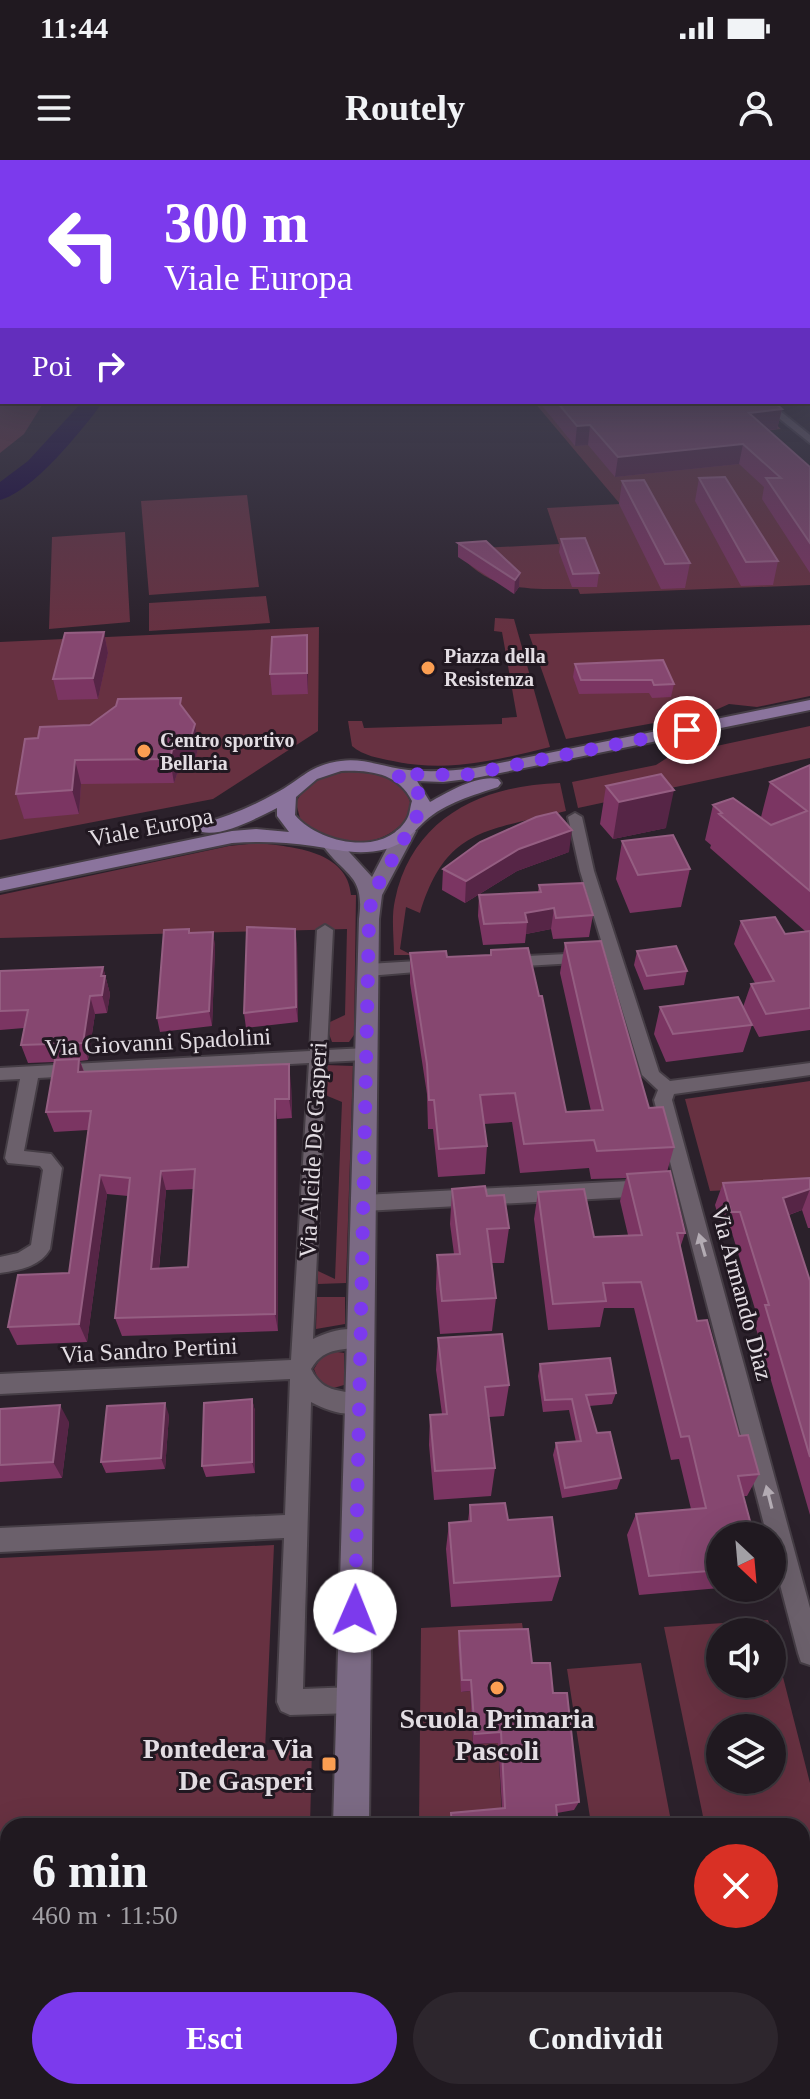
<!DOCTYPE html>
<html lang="it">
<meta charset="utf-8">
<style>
body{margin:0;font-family:Georgia,serif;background:#2d262d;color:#f1f3f6;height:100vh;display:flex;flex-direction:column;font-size:30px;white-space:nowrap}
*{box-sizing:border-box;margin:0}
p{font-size:26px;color:#a2a0a5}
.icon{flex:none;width:44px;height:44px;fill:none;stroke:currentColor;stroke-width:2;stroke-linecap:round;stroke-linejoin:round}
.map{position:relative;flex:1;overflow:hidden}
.drawer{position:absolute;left:0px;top:1658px;width:810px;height:282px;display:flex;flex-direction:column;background:#201920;border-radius:24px 24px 0 0;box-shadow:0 8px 32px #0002,0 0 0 2px #3d383e}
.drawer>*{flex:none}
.top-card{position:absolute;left:0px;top:0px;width:810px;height:244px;box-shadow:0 8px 32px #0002,0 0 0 2px #3d383e;background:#7c3aed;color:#fff;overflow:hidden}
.needle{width:52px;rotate:154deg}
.controls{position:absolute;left:706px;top:1362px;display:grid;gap:16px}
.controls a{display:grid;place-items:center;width:80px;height:80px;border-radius:50%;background:#201920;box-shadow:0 8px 32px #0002,0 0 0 2px #3d383e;font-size:40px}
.pin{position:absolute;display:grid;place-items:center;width:68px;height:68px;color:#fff;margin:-34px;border:4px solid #fff;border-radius:50%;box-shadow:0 2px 8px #0007}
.me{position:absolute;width:88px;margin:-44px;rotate:1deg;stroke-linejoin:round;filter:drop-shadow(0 0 6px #0008)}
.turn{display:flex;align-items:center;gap:28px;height:168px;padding:0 32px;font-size:36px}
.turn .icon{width:104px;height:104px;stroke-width:2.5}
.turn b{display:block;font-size:56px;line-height:68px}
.then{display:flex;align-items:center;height:76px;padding:0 32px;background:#0003;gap:16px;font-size:30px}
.round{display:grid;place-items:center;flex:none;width:84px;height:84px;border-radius:42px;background:#2d262d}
.headline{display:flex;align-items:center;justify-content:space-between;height:136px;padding:0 32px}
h1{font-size:48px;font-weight:700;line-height:60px}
.button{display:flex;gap:16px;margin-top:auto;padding:16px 32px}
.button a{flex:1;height:92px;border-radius:48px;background:#7c3aed;color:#fff;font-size:32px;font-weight:700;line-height:92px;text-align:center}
.button a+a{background:#2d262d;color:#f1f3f6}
.status{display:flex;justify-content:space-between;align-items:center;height:56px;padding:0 40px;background:#201920;direction:ltr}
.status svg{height:22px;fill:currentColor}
header{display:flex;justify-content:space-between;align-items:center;height:104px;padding:0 32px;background:#201920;font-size:36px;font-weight:700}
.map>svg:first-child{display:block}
</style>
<div class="status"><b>11:44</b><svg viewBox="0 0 49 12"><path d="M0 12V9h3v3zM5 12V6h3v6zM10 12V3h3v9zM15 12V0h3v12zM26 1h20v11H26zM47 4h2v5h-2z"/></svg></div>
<header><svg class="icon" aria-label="menu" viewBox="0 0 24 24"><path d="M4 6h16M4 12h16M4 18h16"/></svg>Routely<svg class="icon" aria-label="person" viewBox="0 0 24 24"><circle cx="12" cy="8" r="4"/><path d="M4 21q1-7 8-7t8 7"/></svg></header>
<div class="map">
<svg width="810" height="1939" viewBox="0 0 810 1939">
<rect width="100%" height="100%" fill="#2b212b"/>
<path fill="#673141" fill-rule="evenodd" d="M0,204L2,242H44L24,274L0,293Z
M534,242H751L781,269L747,273L810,331V425L580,434L578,429C534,429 490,433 461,395L462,389L559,384L547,348L620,344Z
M247,335L259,427L149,435L141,341Z
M125,372L130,462L49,469L52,377Z
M266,436L270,463L149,471V443Z
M495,458L514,459L550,587C497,600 447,613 393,601C378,598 364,596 352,586L348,561H362L364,568L502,564V558L517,557L502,472L494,471Z
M810,465V536L757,547L729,544L709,553L566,579L529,474Z
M319,467L318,571L213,639L0,680V482Z
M810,566V598L578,648L572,622L656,605L670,596Z
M348,612C372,612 406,617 411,646C405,678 357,690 329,679C319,675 310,668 301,662L296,643C305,622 326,615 348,612Z
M560,623L566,651C488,671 446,667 420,753L406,747L400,789L412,795H394C394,778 391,757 395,740C412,658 482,625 560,623Z
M259,683C293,687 348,691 351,735H356L354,875L349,882H332L328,871L330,862L345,855L347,769L0,778V735L229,686Z
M326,905L353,906L346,1123L318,1124V1111L335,1119L342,942L325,935Z
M810,921V1026L710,1031L685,939Z
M317,1137H345V1164L316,1169Z
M332,1191L344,1193V1225L330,1229L320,1224L314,1209L323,1194Z
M274,1385L265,1590L312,1588L310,1666H8V1903H0V1398Z
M768,1460L772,1472H720V1524H772V1474L810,1623V1785H802V1666H705L664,1467ZM720,1568H772V1620H720Z
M522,1463L525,1482L461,1532L470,1531L473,1584L498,1583L502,1657L450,1661V1666H419L421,1468Z
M641,1503L670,1656L591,1664L567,1509Z"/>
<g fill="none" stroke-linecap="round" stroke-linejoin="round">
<path fill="#17053d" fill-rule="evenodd" d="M82,242H103C82,270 34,331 0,340V322L28,301Z"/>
<g stroke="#453d45" stroke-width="4">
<path id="street" d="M759,242H769L810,275V283Z
M575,653L582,657L594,711L659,912L670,921L810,903V915L674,934L672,940L810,1448V1505L801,1502L798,1493L772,1394V1376H767L654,940L658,930L642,915L580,711L568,657Z
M325,765L333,770L327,890L366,888L375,894L366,900L326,902L313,1179C329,1171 350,1165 367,1172L370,1178L367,1184C344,1193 326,1184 311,1209C324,1236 343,1228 367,1237L370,1244L367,1251C349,1258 327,1251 311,1242L303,1529L353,1527L362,1531L366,1540L362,1549L353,1553L290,1555L281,1551L277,1542L284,1378L0,1392V1368L285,1355L290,1219L0,1234V1214L291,1200L309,903L38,918L24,991L51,994L62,1008L50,1089C40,1107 19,1110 0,1113V1097L18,1093L31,1085L43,1010L40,1006L8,1003L5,998L20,919L0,920V908L310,891L317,770Z
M586,793L592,794L594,798L592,802L507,807L499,802L507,797Z
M434,800L442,806L440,810L368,816L360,810L368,804Z
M648,1020L655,1023L657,1028L655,1033L648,1036L364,1051L357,1048L355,1043L357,1038L364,1035Z"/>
</g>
<g stroke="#453d45" stroke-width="4">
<path id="secondary" d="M808,204H810V207H808Z
M406,665L416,671L382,735L379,759L369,1666H333L359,759C365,715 346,717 323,686L326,682H340L372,717L396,671Z
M327,1932H367V1939H327Z"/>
</g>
<g stroke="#453d45" stroke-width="4">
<path id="primary" d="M810,540V550L475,618L443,622L417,621L430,642C447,632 479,614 498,619L501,623L498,627C474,635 445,643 425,661C412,673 405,684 386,689C359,696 339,690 313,686C286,682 259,681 232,683L0,731V719L232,671L256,669L289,672L277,656V648C259,657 222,677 202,672L199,668L202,664C228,656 252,647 276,633C301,620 309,605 341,601C362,598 381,606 401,609C426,613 451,611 475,608ZM341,611C370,610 398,613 412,641C410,647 410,654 407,659C384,698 318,683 295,655L296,637L317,619Z"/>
</g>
<use href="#street" fill="#6b606b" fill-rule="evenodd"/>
<use href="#secondary" fill="#7b6a84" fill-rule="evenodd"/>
<use href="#primary" fill="#8b749d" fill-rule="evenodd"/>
</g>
<path fill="#7b3562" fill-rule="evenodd" d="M539,242H774L782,249L777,269L768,270L810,307V413L762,339L764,327L739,304L615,317L588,285L575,286Z
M699,318L778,401L773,425L741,426L695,341Z
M622,321L690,403L685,428L661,429L619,344Z
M561,379L599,413L597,427H572L559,392Z
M458,383L520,413L519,427L514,434L458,397Z
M104,472L108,493L98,539L58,540L53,519Z
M307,475L308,534L272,535L270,514Z
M575,504L674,524L671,537L652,538L649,533L579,534L573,517Z
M182,546L198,588L195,601L177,614L174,623L81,624L79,654L24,659L16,634L38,578Z
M810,605V870L759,877L743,847L751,824L755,823L734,784L741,761L785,774L805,771L710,688L711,685L705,680L713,645L771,665L761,657L770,622Z
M606,626L666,668L613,679L600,664Z
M622,681L690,709L681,747L630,753L616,719Z
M569,692L517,711L465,743L442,730L443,709Z
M539,725L593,755L589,777L553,779L551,769L526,774L525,783L483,785L478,756L479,735L538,732Z
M213,772L215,787L212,866L160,872L157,858L190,773Z
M565,783L649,948L674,987L667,1012L685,1073L680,1088L697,1161L739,1276L759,1314L747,1336H743L720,1376V1428L639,1435L627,1375L636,1354L691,1349L679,1299L671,1300L634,1148H604L600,1167L548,1170L534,1059L538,1032L594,1077L628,1075L620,1041L626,1018L591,1019L589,1008L520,1013L512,962L484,964L487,986L485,1014L438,1017L433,969H428L427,934L410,823V793L447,797L490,795L491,790L566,952L591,951L560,813Z
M297,784L298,862L246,868L244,853Z
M637,791L687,811L684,825L644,830L634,805Z
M103,807L110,834L107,853L95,854L88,900L80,901L84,911L291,924L292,958L277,959L278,1171L122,1176L115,1158L128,1036L107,1034L87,1182L17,1185L8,1167L69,1113L88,970L54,972L46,952L54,902L28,903L21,885L24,868L0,870V811ZM194,1029L188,1107L159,1109L166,1030Z
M660,847L752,865L743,892L666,902L654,874Z
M810,1018V1068H808L802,1050L789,1055L810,1121V1355L755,1165L758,1159L732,1073H723L715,1045L723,1023Z
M452,1029L487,1036L509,1068L504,1103H492L496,1138L492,1171L440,1174L436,1129L437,1095L454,1094L450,1064Z
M438,1178L509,1225L504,1256L489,1257L495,1308L491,1336L434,1340L429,1285L430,1255L442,1254L436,1210Z
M540,1204L616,1233L612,1244L589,1246L597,1273L621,1318L617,1329L562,1338L553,1295L556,1283L576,1282L569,1250L543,1252L538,1216Z
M252,1239L255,1251V1313L206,1317L202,1306Z
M0,1249L69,1262L62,1318L0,1322Z
M169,1255L165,1309L106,1313L101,1302Z
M470,1345L508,1360L560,1416L552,1441L451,1447L446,1389L449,1363L468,1361Z
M459,1471L532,1503L553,1533L579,1642L574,1650L557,1653L558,1666H450L451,1653L502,1648L498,1583L473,1584L470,1531L461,1532L458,1484Z"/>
<path fill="#562546" d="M782,249L777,269L745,272L749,253Z
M590,265L588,285L575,286L577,266Z
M743,284L739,304L615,317L618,297Z
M520,413L519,427L514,434L515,420Z
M104,472L108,493L98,539L93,518Z
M307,475L308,496V534L307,513Z
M195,564L198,588L195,601L177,614L174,623L170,599L172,590Z
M75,600L81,624L79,654L72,630Z
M674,630L666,668L613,679L619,642Z
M572,670L569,692L517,711L465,743L466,721L519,689Z
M554,748L551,769L526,774L527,762L525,753Z
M295,769L297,784L298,862L296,847Z
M213,772L215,787L212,866L209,851Z
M103,807L110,834L107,853L102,835L101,816Z
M90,836L95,854L88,900L83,883Z
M79,899L86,918L78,912Z
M289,904L291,924L292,958L289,939Z
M275,939L277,959L278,1171L275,1154Z
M161,1011L166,1030L157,1128L151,1109Z
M100,1015L107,1034L87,1182L79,1164Z
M810,1029L802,1050L774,1060L783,1038Z
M252,1239L255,1251V1313L252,1302Z
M165,1243L169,1255L165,1309L161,1298Z
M60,1245L69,1262L62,1318L53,1302Z"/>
<path fill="#864770" stroke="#955e82" stroke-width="2" fill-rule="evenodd" d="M557,242H774L782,249L749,253L810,307V383L766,318H781L743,284L618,297L590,265L577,266Z
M725,317L778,401L746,402L699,318Z
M644,320L690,403L665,404L622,321Z
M585,378L599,413L573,414L561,379Z
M486,381L520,413L515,420L458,383Z
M104,472L93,518L53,519L65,473Z
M307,475V513L270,514L272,477Z
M663,500L674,524L654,525L652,520H581L575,504Z
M181,538L180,544L195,564L191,577L172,590L170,599L75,600L72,630L16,634L25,579L38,578L40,567L90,565L116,546L118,539Z
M810,605V731L719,654L722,653L713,645L733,638L771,665L807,651L770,622Z
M661,614L674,630L619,642L606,626Z
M556,652L572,670L519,689L466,721L443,709L480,682L536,657Z
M673,675L690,709L638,715L622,681Z
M583,723L593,755L556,758L554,748L525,753L527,762L484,764L479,735L541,732L539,725Z
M775,757L785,774L810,771V848L766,854L751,824L774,821L741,761Z
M247,767L295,769L296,847L244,853Z
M189,769V773L213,772L209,851L157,858L164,770Z
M601,781L649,948L663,947L674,987L597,991L594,980L524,984L515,933L480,935L487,986L439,989L434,940H429L427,904L410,793L446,791L447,797L491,795V790L528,788L539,836H542L566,952L603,950L565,783Z
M676,786L687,811L647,816L637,791Z
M103,807L101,816H105L102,835L90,836L83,883L21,885L28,850L0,851V811Z
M738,837L752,865L673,874L660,847Z
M79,899L78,912L289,904V939H275V1154L115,1158L130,1018L100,1015L79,1164L8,1167L18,1115L69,1113L91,951L46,952L55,900ZM195,1009L188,1107L151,1109L161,1011Z
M670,1011L685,1073H677L697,1161L707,1160L739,1276L748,1275L759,1314L738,1316L754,1376H720V1410L649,1416L636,1354L706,1348L689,1276L681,1277L641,1122L603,1123L606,1141L553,1144L538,1032L584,1029L594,1077L642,1075L627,1014Z
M810,1018V1029L783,1038L810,1121V1297L765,1145H769L740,1052H731L723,1023Z
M485,1026L487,1036L504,1035L509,1068L487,1069L496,1138L442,1141L437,1095L460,1094L452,1029Z
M502,1174L509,1225L485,1227L495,1308L435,1311L430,1255L447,1254L438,1178Z
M610,1198L616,1233L586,1235L597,1273L610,1272L621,1318L565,1328L556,1283L581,1281L572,1239L545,1240L540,1204Z
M252,1239V1302L202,1306L204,1243Z
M165,1243L161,1298L101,1302L107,1246Z
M60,1245L53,1302L0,1305V1249Z
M505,1343L508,1360L552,1357L560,1416L454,1423L449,1363L471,1361L470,1345Z
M528,1469L532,1503H550L553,1533H567L579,1642L556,1645L558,1666H452L451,1653L505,1648L501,1572L475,1574L471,1520H462L459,1471Z"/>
<defs><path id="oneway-solid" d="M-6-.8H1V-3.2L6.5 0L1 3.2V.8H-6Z" transform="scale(2)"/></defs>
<g fill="#b3abb3">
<use href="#oneway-solid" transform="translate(702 1085) rotate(-106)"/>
<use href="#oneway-solid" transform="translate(769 1337) rotate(-104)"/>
</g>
<linearGradient id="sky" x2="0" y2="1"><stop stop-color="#181218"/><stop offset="0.43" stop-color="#444355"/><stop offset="1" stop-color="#444355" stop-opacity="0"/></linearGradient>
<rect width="810" height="475" fill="url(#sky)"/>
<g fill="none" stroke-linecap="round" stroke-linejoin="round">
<path stroke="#7c3aed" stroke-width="14" stroke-dasharray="0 25.2" d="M355,1451L369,759L372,735L421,649L418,633L396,614L465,615L687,570"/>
</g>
<g fill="#fb9e52" stroke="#211821" stroke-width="3">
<circle cx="428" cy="508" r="8"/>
<circle cx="144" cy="591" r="8"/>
<circle cx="497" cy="1528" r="8"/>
<rect x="321" y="1596" width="16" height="16" rx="4"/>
</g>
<g text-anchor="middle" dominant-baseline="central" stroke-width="6" stroke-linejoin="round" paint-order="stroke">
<g font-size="20" font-weight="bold" fill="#e3dde3" stroke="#211821" text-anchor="start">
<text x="444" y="496">Piazza della<tspan x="444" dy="23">Resistenza</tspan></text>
<text x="160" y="580">Centro sportivo<tspan x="160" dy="23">Bellaria</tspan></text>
</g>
<g font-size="24" fill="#e3dde3" stroke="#211821">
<text transform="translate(151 667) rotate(-11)">Viale Europa</text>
<text transform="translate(158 882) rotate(-3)">Via Giovanni Spadolini</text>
<text transform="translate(313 990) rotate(-87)">Via Alcide De Gasperi</text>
<text transform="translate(742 1133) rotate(75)">Via Armando Diaz</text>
<text transform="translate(149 1190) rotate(-3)">Via Sandro Pertini</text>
</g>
<g font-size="28" font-weight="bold" fill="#e3dde3" stroke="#211821">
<text x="497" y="1558">Scuola Primaria<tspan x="497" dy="32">Pascoli</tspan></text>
<text x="313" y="1588" text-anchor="end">Pontedera Via<tspan x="313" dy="32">De Gasperi</tspan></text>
</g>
</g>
</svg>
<div class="controls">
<a><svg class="needle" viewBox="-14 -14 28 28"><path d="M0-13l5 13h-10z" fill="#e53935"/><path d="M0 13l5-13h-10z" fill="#a2a0a5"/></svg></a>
<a><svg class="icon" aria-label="sound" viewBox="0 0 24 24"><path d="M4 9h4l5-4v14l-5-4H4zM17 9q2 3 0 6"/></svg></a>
<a><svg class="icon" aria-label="layers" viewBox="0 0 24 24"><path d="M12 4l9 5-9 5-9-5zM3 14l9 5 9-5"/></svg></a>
</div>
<div class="pin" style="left:687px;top:570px;background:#d93025"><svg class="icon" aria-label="arrive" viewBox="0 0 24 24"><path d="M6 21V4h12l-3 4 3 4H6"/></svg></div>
<svg class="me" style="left:355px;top:1451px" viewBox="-20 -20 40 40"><circle r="19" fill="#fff"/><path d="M0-13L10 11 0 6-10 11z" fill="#7c3aed"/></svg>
<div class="top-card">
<div class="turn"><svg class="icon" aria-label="left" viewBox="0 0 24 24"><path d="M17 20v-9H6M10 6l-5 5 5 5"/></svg><div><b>300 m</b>Viale Europa</div></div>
<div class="then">Poi<svg class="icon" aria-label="right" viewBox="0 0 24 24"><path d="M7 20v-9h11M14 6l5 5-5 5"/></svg></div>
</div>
<section class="drawer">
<div class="headline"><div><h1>6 min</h1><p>460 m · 11:50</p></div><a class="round" style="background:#d93025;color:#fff"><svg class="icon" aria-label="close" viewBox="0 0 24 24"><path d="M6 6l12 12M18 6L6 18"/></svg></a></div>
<div class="button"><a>Esci</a><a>Condividi</a></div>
</section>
</div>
